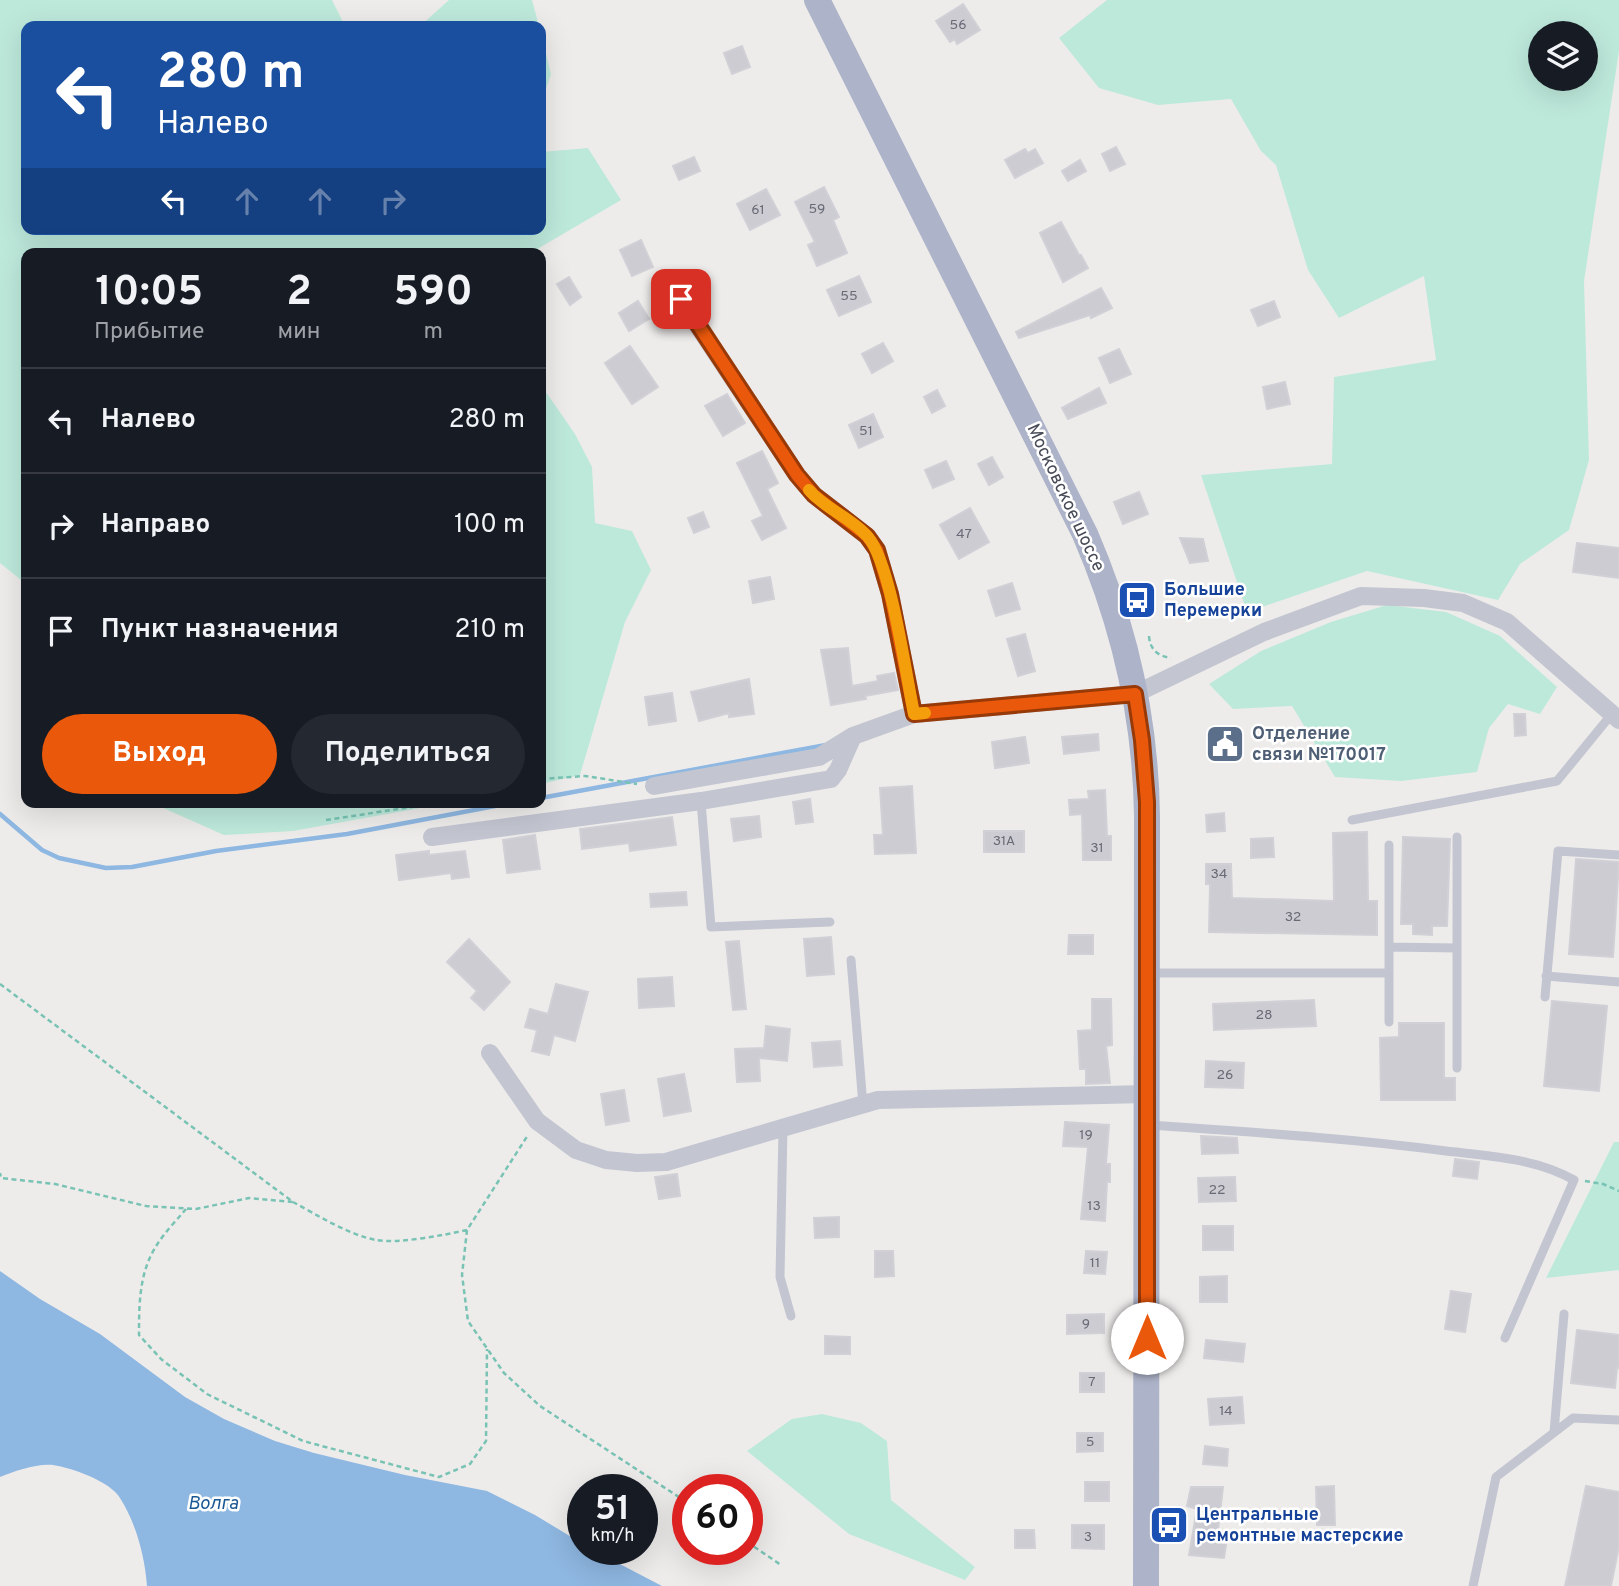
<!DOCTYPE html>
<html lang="ru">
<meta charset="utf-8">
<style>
body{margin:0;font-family:Overpass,sans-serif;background:#242831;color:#f1f3f6;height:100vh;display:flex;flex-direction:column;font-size:26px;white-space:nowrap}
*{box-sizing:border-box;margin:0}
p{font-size:23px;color:#9ea1a6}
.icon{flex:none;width:38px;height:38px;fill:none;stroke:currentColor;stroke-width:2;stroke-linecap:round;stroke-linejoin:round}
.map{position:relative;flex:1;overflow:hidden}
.details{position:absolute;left:21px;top:248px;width:525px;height:560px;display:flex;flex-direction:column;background:#171b24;border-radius:14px;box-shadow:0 7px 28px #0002}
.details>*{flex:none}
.banner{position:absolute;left:21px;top:21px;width:525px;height:214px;border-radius:14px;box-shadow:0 7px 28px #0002;background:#1a4fa0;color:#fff;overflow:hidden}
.tools{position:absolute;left:1528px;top:21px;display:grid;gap:14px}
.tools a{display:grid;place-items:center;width:70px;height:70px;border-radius:50%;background:#171b24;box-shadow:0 7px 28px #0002;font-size:35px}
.speed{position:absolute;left:567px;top:1474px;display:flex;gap:14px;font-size:35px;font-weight:700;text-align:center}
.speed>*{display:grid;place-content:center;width:91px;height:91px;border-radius:50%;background:#171b24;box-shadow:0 7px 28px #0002;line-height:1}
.speed small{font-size:18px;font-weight:400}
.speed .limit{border:10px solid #d22;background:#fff;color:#111}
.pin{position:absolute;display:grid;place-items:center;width:60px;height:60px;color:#fff;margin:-30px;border-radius:14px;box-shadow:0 4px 10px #0006}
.me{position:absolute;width:77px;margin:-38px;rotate:0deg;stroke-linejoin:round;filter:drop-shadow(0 0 5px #0008)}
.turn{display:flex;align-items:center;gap:24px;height:147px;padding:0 21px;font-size:32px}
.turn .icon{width:91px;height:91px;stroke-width:2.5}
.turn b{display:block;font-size:49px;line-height:60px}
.lanes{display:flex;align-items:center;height:66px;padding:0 21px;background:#0003;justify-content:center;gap:35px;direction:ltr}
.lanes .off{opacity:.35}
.eta{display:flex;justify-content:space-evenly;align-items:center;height:119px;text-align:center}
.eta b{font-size:42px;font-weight:700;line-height:49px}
.action{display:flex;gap:14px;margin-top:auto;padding:14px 21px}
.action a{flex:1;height:80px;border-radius:42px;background:#ea580c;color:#fff;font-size:28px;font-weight:700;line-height:80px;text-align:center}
.action a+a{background:#242831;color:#f1f3f6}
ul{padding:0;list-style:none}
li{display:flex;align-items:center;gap:21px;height:105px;padding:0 21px;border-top:2px solid #363941}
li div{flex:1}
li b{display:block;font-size:26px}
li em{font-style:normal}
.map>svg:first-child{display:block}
</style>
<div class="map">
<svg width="1619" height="1586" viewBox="0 0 1619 1586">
<rect width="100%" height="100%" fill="#eeeceb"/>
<path fill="#bde9db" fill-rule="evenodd" d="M0,0H332L345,26H26V229H541V152L588,148L621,200L539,248L535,254H26V584L0,563Z
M449,0H532L539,26H420Z
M1107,0H1619V51L1584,281L1589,460L1569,530L1520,564L1498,600L1367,571L1247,612L1201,475L1332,464L1334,377L1436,360L1424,276L1339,318L1308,270L1276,165L1261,151L1231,99L1158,105L1099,88L1059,38ZM1586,33V79H1540V33Z
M541,33L551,74L541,103Z
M541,385L575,434L592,467L595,523L632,531L651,570L625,622L580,775L541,784Z
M1387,605L1446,612L1500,636L1557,687L1540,714L1508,704L1489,728L1477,772L1401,781L1335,777L1292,706L1233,709L1209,684L1261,651L1331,622Z
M152,803H448L293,831L224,835Z
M1614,1142H1619V1270L1546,1278Z
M822,1414L861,1423L887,1441L891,1500L975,1567L965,1580L849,1534L747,1451L792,1419Z"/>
<path fill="#8eb7e1" d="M0,1271L40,1299L100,1334L185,1397L224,1419L275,1441L314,1453L405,1475L487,1491L535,1515L583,1544V1549H591L662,1586H147C145,1557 136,1523 120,1498C110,1481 72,1468 53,1465C38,1463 14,1471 0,1477Z"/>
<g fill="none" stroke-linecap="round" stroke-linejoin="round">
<path stroke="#8eb7e1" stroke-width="4.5" d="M541,798L826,745
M0,814L42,850L59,858L106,868L132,867L216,851L347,834L511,803"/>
</g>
<path fill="#ccccd2" stroke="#d0d0d6" stroke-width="2" d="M963,4L980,30L957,44L955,39L950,42L936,21Z
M742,46L750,67L732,74L724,53Z
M1116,147L1125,164L1110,171L1102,154Z
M1025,149L1028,153L1035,149L1043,163L1015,178L1005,160Z
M694,157L700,171L679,180L673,166Z
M1080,160L1086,171L1068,181L1062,171Z
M824,187L839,217L833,220L847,253L817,266L808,245L815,242L795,202Z
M766,189L780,215L750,230L737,204Z
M1061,222L1079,255H1081L1088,268L1063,282L1040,233Z
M641,240L653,267L632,276L620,250Z
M859,276L871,302L839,316L827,290Z
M569,277L581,297L570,305L557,284Z
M1101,288L1112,308L1091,318L1090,315L1019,338L1016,332Z
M638,301L649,319L629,331L619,313Z
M1274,301L1280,317L1258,326L1251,310Z
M883,343L893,361L872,373L862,354Z
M630,346L658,387L632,404L605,363Z
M1119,349L1131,374L1110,383L1099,358Z
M1285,382L1290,404L1267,409L1263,387Z
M1099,388L1106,403L1068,419L1062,408Z
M937,390L945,406L932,413L924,397Z
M727,394L745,423L723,436L705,406Z
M873,414L883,437L859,448L849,425Z
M762,451L778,483L767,489L786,528L762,540L752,521L763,516L737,463Z
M992,457L1003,477L989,485L978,464Z
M946,461L954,479L933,488L925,470Z
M1139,492L1148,514L1123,524L1114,502Z
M970,508L989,542L959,559L940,525Z
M703,512L709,527L694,533L688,518Z
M1180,538L1203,539L1208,561L1190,563Z
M1577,543L1619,548V578L1573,572Z
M770,577L774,599L753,603L749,581Z
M1012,583L1020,609L996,616L988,591Z
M1025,634L1035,671L1018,676L1007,639Z
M848,648L852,686L878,681L877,676L894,673L898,690L865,696L866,699L831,705L821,650Z
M749,679L754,714L729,717V713L699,721L691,692Z
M672,693L676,721L649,725L645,697Z
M1514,714H1525L1526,735L1515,736Z
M1098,734L1099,750L1064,754L1062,737Z
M1025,737L1029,763L995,768L992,742Z
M1208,737H1241V755H1208Z
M912,786L916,853L875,854L874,835H883L880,788Z
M1105,790L1107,836H1111V860H1083L1082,814L1070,815L1069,800L1089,799L1088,791Z
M810,799L813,822L796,824L793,802Z
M1224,813L1225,831L1207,832L1206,815Z
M759,816L761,837L734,841L731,819Z
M672,817L676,845L630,851L629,843L582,849L580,829Z
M984,831H1024V852H984Z
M1367,832L1368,901H1377V935L1209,932L1210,884H1206V864H1231L1232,898L1334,901L1333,833Z
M535,835L540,869L507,873L503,840Z
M1403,837L1450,839L1447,926H1432V935L1413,934V924H1401Z
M1273,838L1274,857L1251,858V839Z
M429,851V855L465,851L469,877L452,879L451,873L399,880L396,855Z
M1576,859L1619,862L1613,957L1569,954Z
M686,892L687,905L651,907L650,894Z
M1069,935H1093V954H1068Z
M831,937L834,974L807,976L804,939Z
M469,939L510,982L484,1010L471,998L477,991L447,962Z
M739,941L746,1009L733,1010L726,942Z
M672,977L674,1006L639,1008L638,979Z
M556,984L588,992L575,1041L554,1035L549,1055L532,1051L537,1030L525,1027L530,1009L548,1014Z
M1092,999H1111L1112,1045L1106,1046L1110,1083L1086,1084V1069H1080L1078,1031L1092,1030Z
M1314,1000L1316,1026L1214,1030L1213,1004Z
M1552,1001L1607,1006L1599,1091L1544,1086Z
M1399,1023H1444V1078H1455V1100H1381L1380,1038L1399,1037Z
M766,1026L790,1029L787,1061L759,1058L760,1081L737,1082L735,1049L764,1048Z
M840,1041L842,1065L814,1067L812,1043Z
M1206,1061L1244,1063L1243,1088L1205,1087Z
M684,1074L691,1111L664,1116L658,1079Z
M624,1090L629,1121L606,1125L601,1094Z
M1065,1122L1109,1125L1106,1164H1110V1182H1107L1105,1221L1081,1219L1088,1147L1063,1146Z
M1201,1136L1237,1138L1238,1153L1202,1154Z
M1455,1159L1479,1162L1477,1179L1453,1176Z
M677,1174L680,1196L659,1199L655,1177Z
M1235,1177L1236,1201L1199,1202L1198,1178Z
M839,1217V1237L815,1238L814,1218Z
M1203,1226H1233V1250H1203Z
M875,1251H893L894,1276L875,1277Z
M1086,1251L1107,1252L1105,1274L1084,1273Z
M1227,1276V1302H1200V1277Z
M1451,1291L1471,1294L1465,1332L1445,1329Z
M1104,1314V1333L1067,1334V1315Z
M1577,1330L1619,1335V1368H1617L1615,1388L1571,1383Z
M825,1336L850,1337V1354H825Z
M1206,1340L1245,1344L1243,1362L1204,1358Z
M1080,1373H1104V1392H1080Z
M1242,1397L1244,1423L1210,1425L1208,1399Z
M1077,1433H1103V1451L1077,1452Z
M1205,1446L1228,1449L1227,1466L1203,1464Z
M1085,1482H1109V1501H1085Z
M1334,1486L1335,1525H1317L1316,1487Z
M1586,1486L1619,1492V1546L1611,1586H1565Z
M1191,1487H1223L1218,1530L1228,1532L1224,1558L1189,1555L1197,1509L1187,1506Z
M1072,1525H1104V1549L1072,1548Z
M1015,1530H1034L1035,1548H1015Z"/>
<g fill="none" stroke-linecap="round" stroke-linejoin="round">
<path stroke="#79c3b4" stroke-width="2.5" stroke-dasharray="5 3.5" stroke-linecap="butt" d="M1149,636C1150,650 1158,656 1171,658
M541,779L585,776L637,784
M326,820L438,803
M0,984L293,1202L249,1198L196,1209L146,1206L55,1184L1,1178L0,1173
M1585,1181L1603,1184L1619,1191
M293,1202C317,1215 349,1235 376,1240C399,1244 444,1235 467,1230L528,1135
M186,1209C176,1221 163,1234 155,1248C139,1274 139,1306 139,1335L161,1359L207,1394L303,1441L439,1477L470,1464L486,1441L487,1349
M467,1230L462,1275L468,1321L504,1373L540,1406L688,1503
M747,1542L781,1565"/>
<path stroke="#c3c6d1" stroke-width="9" d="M701,801L711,927L830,922
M1352,820L1557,781L1611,715
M1389,845V1022
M1389,947L1457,948
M851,960L863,1105
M1149,973H1389
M1546,976L1619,982
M1545,997L1558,851L1619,855
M1457,1068V837
M1149,1125C1248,1132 1347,1138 1446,1151C1489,1156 1535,1158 1574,1180L1505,1338
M783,1128L780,1277L791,1316
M1554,1432L1564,1314
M1473,1586L1496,1477L1573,1418L1619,1420"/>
<path stroke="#c3c6d1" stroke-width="18" d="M680,299L797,475L814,495L867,536L877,550L890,594L914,714
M654,786L819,757L853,736
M432,837L701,801L831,779L838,770L853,736L914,714L1135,694L1264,632L1361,596L1424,598L1463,603L1507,622L1619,720
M490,1053L537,1121L576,1150L606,1160L637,1163L666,1162L878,1100L1147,1094"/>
<path stroke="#adb3c8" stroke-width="26" d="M817,0L1085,534C1124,624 1146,719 1147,817L1146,1586"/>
</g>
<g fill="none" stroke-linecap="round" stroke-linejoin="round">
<g stroke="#983908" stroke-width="18">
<path id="route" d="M681,299L797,475L814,495L867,536L877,550L890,594L914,714L1135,694L1142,740L1147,802V1338"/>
</g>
<use href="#route" stroke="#ea580c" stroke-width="12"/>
<path stroke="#f59e0b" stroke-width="12" d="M809,490C825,509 852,518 868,537C891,564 906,675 914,714L925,713"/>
</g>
<defs>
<g id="bus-square" transform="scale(2.0125)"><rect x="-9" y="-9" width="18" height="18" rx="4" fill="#1a4fb4" stroke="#fff"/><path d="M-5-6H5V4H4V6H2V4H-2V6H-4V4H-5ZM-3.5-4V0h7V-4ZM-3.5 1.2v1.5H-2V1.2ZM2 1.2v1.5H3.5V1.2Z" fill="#fff"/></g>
<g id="civic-square" transform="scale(2.0125)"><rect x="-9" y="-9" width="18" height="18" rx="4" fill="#5c6f8a" stroke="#fff"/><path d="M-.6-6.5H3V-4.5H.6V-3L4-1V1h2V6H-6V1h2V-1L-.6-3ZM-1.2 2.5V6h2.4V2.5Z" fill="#fff"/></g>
</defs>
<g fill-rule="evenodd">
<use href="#bus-square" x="1137" y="600"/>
<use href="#civic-square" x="1225" y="744"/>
<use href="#bus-square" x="1169" y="1525"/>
</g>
<g text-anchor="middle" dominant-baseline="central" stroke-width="5" stroke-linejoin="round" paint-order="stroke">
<g font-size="14" fill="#686a75">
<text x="958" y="25">56</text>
<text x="817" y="209">59</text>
<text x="758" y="210">61</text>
<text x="849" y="296">55</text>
<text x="866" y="431">51</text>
<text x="964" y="534">47</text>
<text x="1004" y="841">31А</text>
<text x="1097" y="848">31</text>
<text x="1219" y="874">34</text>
<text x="1293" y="917">32</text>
<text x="1264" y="1015">28</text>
<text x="1225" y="1075">26</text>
<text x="1086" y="1135">19</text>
<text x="1217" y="1190">22</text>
<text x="1094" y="1206">13</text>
<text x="1095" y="1263">11</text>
<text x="1086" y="1324">9</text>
<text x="1092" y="1382">7</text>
<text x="1226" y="1411">14</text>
<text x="1090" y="1442">5</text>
<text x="1088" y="1537">3</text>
</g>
<g font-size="18" fill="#464a56" stroke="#fff">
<text transform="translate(1065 498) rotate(65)">Московское шоссе</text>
</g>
<g font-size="18" font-weight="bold" fill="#164399" stroke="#fff" text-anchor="start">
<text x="1164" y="590">Большие<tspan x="1164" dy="21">Перемерки</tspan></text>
<text x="1196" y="1515">Центральные<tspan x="1196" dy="21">ремонтные мастерские</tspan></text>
</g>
<g font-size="18" font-weight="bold" fill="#4e5e75" stroke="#fff" text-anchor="start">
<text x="1252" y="734">Отделение<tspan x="1252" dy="21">связи №170017</tspan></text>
</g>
<g font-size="19" font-style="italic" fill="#1a5795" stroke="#fff">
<text x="213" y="1504">Волга</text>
</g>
</g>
</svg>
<div class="tools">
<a><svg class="icon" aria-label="layers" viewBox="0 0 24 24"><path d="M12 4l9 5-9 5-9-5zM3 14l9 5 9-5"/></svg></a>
</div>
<div class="speed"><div>51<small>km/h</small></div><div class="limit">60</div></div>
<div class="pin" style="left:681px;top:299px;background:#d93025"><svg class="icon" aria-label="arrive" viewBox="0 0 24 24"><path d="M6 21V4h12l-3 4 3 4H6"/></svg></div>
<svg class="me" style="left:1147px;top:1338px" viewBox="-20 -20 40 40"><circle r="19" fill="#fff"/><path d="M0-13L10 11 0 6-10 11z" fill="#ea580c"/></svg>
<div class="banner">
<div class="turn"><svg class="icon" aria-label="left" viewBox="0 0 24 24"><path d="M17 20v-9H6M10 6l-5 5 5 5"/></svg><div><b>280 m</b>Налево</div></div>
<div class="lanes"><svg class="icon" aria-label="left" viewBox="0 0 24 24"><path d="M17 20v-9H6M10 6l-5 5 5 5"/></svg><svg class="icon off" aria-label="ahead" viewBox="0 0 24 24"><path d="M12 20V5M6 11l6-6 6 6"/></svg><svg class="icon off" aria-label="ahead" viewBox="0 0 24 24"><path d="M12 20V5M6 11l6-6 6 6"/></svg><svg class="icon off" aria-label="right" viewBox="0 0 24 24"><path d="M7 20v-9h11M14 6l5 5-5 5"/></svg></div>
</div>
<section class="details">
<div class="eta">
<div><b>10:05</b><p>Прибытие</p></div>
<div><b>2</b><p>мин</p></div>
<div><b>590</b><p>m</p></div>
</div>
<ul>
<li><svg class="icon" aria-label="left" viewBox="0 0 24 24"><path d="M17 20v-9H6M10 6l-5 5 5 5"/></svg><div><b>Налево</b></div><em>280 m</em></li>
<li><svg class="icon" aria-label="right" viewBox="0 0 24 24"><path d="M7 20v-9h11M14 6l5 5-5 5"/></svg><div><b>Направо</b></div><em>100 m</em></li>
<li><svg class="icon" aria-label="arrive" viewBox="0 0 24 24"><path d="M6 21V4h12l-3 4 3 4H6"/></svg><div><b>Пункт назначения</b></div><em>210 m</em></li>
</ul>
<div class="action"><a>Выход</a><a>Поделиться</a></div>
</section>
</div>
